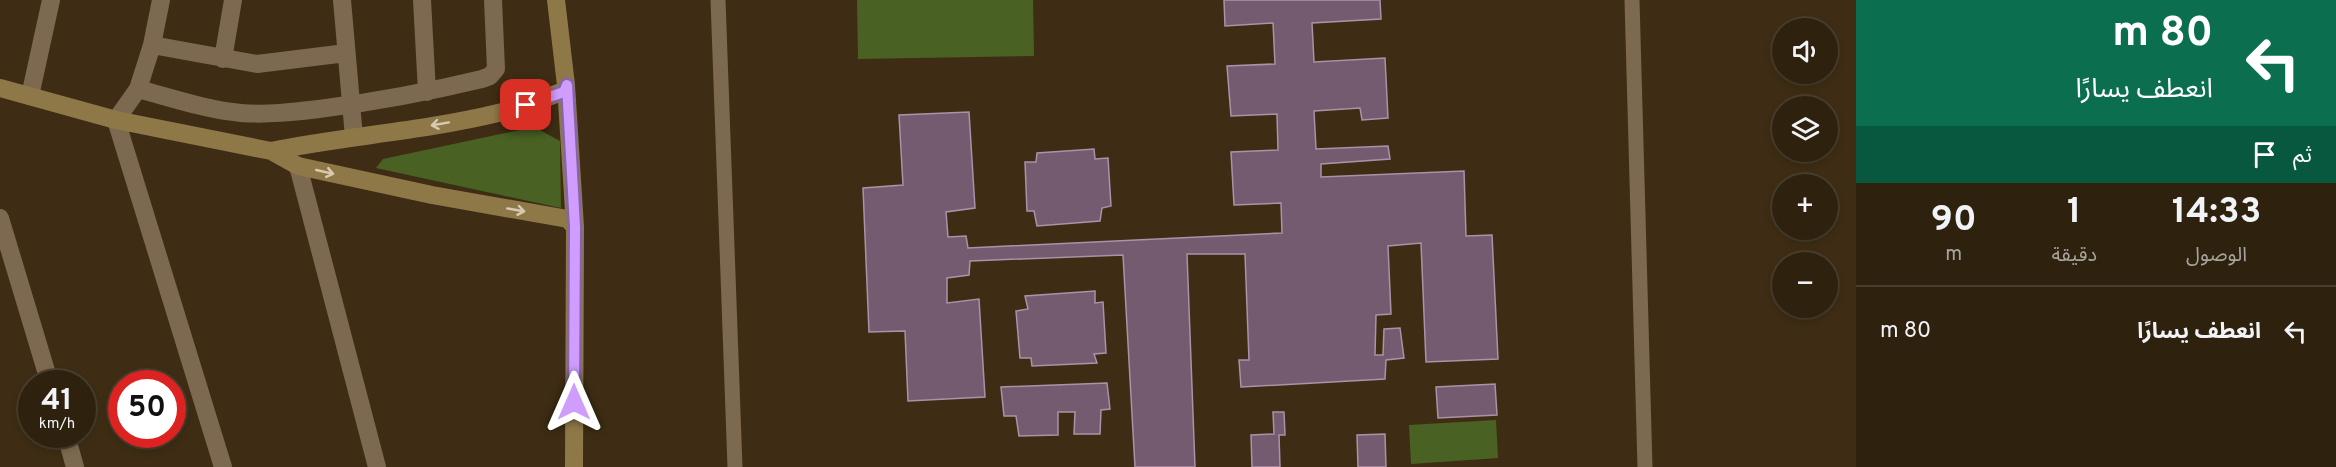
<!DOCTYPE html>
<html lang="ar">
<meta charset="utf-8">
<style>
body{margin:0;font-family:Overpass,"Noto Sans Arabic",sans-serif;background:#3a2f1d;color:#f1f3f6;direction:rtl;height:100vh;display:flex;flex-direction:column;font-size:22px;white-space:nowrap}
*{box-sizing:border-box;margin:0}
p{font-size:20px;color:#a7a49e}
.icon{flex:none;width:33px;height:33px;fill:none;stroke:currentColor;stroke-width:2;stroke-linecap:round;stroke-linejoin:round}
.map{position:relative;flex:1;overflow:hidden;direction:ltr}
.sheet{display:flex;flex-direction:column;background:#2e220f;width:480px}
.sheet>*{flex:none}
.top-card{background:#0b6e4f;color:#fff;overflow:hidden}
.controls{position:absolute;left:1772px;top:18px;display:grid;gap:12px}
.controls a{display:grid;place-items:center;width:66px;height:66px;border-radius:50%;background:#2e220f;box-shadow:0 3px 9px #0003,0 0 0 2px #493f2f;font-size:30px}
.speed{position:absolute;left:18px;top:370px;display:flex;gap:12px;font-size:30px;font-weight:700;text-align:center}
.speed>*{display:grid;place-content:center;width:78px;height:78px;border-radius:50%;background:#2e220f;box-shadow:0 3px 9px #0003,0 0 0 2px #493f2f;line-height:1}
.speed small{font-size:15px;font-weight:400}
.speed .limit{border:9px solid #d22;background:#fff;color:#111}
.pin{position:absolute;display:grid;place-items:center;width:51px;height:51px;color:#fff;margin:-26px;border-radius:12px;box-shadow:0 3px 9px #0006}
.me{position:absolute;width:66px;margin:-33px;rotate:0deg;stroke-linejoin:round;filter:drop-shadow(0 0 4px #0008)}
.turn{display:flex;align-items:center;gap:21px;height:126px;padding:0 24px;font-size:27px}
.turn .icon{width:78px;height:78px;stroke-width:2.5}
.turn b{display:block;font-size:42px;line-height:51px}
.then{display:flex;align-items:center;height:57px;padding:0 24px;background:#0003;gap:12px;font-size:22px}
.eta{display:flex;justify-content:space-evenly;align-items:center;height:102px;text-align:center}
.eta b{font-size:36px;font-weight:700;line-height:42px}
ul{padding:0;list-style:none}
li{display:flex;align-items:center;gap:18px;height:90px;padding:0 24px;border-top:2px solid #493f2f}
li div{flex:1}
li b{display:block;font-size:22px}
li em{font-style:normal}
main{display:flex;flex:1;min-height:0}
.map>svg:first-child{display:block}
</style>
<main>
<section class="sheet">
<div class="top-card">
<div class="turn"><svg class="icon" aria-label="left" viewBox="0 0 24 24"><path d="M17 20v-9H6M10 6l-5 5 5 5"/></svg><div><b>80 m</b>انعطف يسارًا</div></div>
<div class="then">ثم<svg class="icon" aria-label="arrive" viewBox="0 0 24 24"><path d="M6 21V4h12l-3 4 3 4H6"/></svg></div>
</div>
<div class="eta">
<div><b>14:33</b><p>الوصول</p></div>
<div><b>1</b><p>دقيقة</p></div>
<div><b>90</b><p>m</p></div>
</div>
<ul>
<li><svg class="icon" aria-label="left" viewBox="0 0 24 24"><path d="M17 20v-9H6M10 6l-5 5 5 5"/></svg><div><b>انعطف يسارًا</b></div><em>80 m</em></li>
</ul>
</section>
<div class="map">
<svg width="1856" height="467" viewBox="0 0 1856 467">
<rect width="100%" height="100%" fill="#3e2d14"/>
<path fill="#496223" d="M857,0H1033L1034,56L858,59Z
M534,127L560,141L561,208L376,168L383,159Z
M1496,420L1498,458L1411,464L1409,425Z"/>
<path fill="#755b70" stroke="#ad91a7" stroke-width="1.5" d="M1224,0H1380L1381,19L1312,23L1314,62L1385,58L1388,118L1362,120L1360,108L1314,111L1316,149L1388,146L1390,159L1321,164V177L1464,171L1466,236L1492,235L1498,359L1426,362L1421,243L1388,246L1391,314L1376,315L1375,355H1383L1384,329L1400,328L1404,358L1386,360L1385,379L1241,387L1239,360H1249L1245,254H1187L1195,467H1135L1123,255L970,261L969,275L947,278V303L979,299L985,397L908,401L905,331L869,332L863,188L903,185L899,115L969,112L975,208L946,212L948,237L966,236L968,248L1282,233L1281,203L1234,205L1231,152L1278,150L1277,114L1231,116L1227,66L1275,64L1273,23L1225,26Z
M1094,149L1095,159L1108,158L1111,206L1102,208L1100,221L1037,226L1034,211H1027L1025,162H1036L1037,153Z
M1095,291V303L1103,302L1106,353L1094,354L1097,363L1032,366L1031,358H1020L1016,311L1028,309L1025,296Z
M1107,383L1110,409L1101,410L1100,434H1074L1075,412H1058V435L1019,436L1016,416H1004L1001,387Z
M1495,384L1497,415L1438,418L1436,387Z
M1273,412H1284L1285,435H1279L1280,467H1252L1251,435L1274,434Z
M1385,434L1386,467H1358L1357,435Z"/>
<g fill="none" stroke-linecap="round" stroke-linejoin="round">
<path stroke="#7d694f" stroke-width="15" d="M718,0L735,467
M1632,0L1645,467"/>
<path stroke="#7d694f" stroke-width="18" d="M161,0L152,45L138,89L116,120L223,467
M342,0L354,137
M422,0L427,92
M152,45L257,64L346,53
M223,59L233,0
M138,89C172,98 207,110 241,113C267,115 293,112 319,109C374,102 428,92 482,79L490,76L496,69L493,0
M30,96L51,0
M298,166L377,467
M0,218L50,384
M66,435L75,467"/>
<path stroke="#8f7848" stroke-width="18" d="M556,0L566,85L575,227L574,467
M0,88L116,120L271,151L298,166L432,195L568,219L575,227
M271,151C346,136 424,131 498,113C521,108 542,99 564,91L566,85"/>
</g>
<defs><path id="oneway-shaft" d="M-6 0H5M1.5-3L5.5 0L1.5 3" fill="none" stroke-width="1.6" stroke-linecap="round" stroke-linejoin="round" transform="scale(1.5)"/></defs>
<g stroke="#d8c9b0">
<use href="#oneway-shaft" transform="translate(440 124) rotate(170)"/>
<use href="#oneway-shaft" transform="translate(325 172) rotate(13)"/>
<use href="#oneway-shaft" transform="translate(516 210) rotate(10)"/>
</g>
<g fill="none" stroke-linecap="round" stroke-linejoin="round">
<g stroke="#8766a6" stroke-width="15">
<path id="route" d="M526,105L564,92L567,85L575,227L574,402"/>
</g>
<use href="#route" stroke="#d09dff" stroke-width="10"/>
</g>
</svg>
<div class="controls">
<a><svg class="icon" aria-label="sound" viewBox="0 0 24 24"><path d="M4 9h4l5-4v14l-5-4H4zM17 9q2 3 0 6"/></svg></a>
<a><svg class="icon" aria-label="layers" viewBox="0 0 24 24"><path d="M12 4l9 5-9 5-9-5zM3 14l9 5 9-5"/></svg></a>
<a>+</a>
<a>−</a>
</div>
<div class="speed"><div>41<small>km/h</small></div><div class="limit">50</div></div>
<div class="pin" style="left:526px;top:105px;background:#d93025"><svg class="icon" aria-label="arrive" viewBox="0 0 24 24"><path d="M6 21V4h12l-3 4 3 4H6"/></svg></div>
<svg class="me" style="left:574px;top:402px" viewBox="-20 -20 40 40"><path d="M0-17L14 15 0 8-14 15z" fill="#d09dff" stroke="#fff" stroke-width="4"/></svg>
</div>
</main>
